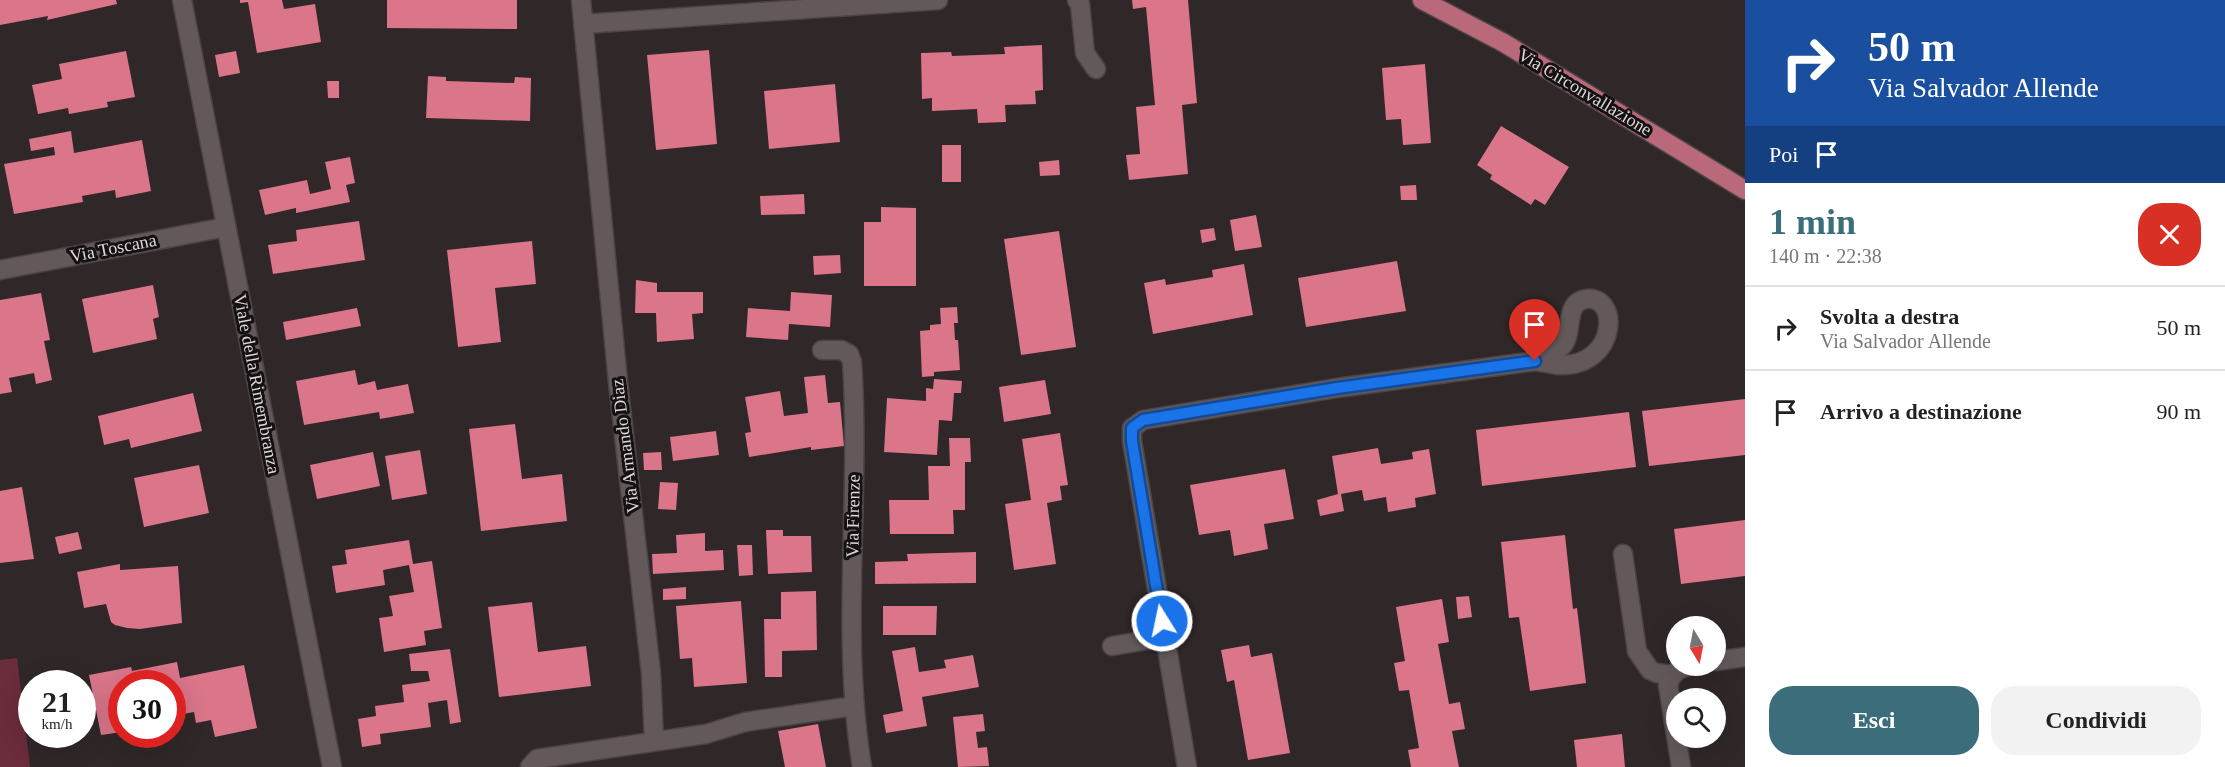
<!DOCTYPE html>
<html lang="it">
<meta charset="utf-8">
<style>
body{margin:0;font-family:"Times New Roman",serif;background:#f2f2f2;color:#222;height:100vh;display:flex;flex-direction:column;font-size:22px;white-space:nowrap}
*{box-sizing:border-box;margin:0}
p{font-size:20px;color:#767676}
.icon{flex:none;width:33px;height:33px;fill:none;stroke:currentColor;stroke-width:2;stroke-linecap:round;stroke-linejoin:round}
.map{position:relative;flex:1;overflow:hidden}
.drawer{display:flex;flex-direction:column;background:#fff;width:480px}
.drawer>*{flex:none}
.banner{background:#1a4fa0;color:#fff;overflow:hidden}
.needle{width:39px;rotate:170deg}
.controls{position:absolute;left:1666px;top:616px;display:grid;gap:12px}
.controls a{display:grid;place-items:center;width:60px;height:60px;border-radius:50%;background:#fff;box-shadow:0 6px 24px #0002;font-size:30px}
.speed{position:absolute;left:18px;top:670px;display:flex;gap:12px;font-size:30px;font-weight:700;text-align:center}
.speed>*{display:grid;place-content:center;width:78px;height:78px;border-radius:50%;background:#fff;box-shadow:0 6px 24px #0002;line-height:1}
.speed small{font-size:15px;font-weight:400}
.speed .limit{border:9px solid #d22;background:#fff;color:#111}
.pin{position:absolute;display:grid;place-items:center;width:51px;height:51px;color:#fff;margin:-62px -26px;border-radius:50% 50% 50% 0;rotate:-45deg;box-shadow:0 0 6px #0007}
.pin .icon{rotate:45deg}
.me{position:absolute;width:66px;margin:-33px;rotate:350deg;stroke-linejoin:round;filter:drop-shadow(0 0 4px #0008)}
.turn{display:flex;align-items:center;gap:21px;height:126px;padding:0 24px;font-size:27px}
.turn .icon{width:78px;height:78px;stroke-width:2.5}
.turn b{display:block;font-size:42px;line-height:51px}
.then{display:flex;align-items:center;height:57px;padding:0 24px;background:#0003;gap:12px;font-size:22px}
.round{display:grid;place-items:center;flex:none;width:63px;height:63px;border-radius:24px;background:#f2f2f2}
.head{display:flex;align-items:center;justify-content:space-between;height:102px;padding:0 24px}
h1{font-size:36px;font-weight:800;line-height:45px;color:#3b6d7a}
.action{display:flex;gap:12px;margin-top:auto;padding:12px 24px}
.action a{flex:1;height:69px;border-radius:24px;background:#3b6d7a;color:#fff;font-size:24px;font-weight:800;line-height:69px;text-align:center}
.action a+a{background:#f2f2f2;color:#222}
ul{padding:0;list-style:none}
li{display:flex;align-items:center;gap:18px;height:84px;padding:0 24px;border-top:2px solid #e0e0e0}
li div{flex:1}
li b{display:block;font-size:22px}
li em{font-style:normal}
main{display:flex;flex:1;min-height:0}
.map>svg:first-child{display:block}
</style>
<main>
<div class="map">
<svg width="1745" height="767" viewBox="0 0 1745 767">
<rect width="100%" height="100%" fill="#302728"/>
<path fill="#6b2c3b" d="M17,658L30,767H0V660Z"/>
<path fill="#da758a" d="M0,0H116L117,4L47,20L48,16L0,25Z
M240,0H282L284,9L315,4L321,42L257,53L248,2L240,3Z
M387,0H517V29L387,28Z
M1132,0H1188L1197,103L1182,105L1188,174L1129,180L1126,155L1140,154L1136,107L1155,105L1146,7L1133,9Z
M1042,45L1043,90L1035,91L1036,104L1005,105L1006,122L978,123L977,109L932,111V98L922,99L921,53L951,52L952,56L1005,54L1004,47Z
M709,50L717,144L656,150L647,55Z
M126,51L135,97L107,102L108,107L69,114L68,108L38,114L32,85L62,79L59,64Z
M236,51L240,73L219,77L215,55Z
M1425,64L1431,143L1403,145L1401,119L1386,120L1382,68Z
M428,76L446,77V81L514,83L515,77L531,78L530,121L426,118Z
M327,81H339V98H328Z
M835,84L840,142L769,149L764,91Z
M1501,126L1569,167L1545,205L1535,199L1531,205L1490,179L1492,175L1477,165Z
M71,131L74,153L142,140L151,191L116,198L115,190L82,196L83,202L14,214L4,164L55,155L54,147L31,151L29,139Z
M942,145H961V182H942Z
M350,157L355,183L346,185L350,202L296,213V208L265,215L259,190L307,180L310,194L331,189L325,162Z
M1059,160L1060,175L1040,176L1039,162Z
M1416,185L1417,200H1401L1400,186Z
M804,194L805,214L761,215L760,196Z
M881,207L916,208V286H864V222H881Z
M1256,215L1262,247L1235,251L1230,220Z
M359,221L365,260L273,274L268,245L297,241L296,230Z
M1214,228L1216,240L1202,243L1200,230Z
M1059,231L1076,347L1021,355L1004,239Z
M532,241L536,284L495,288L501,342L458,347L447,250Z
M840,255L841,273L814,275L813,256Z
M1397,261L1406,311L1306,327L1298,278Z
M1244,264L1253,315L1153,334L1144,283L1165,279L1166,285L1195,280L1213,277L1212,270Z
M636,280L657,283V292H703V313L692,314L694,339L657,342L656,313H635Z
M153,285L159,317L153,319L157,339L93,353L82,299Z
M791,292L832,295L830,327L789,324L788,340L746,337L748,308L790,311Z
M41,293L50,340L44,341L52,380L36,384L34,373L9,378L12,392L0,394V300Z
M957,307L958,323H954L955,340H958L960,370L934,372V376L922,377L920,331L930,330V325L941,324L940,308Z
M357,308L361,326L286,340L283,322Z
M355,370L358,385L375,381L377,390L408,384L414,413L380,419L379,412L304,425L296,381Z
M825,375L828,403L840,402L844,446L811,450V447L749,457L745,433L751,432L745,397L780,391L784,416L808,413L804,377Z
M934,379L962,381L961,393H954L952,421L939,420L937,455L884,452L887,398L926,401V388L933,389Z
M1045,380L1051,414L1004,422L999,387Z
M193,393L202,431L131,448L129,439L104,445L98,416Z
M1745,399V455L1649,466L1642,411Z
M1629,412L1636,467L1482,486L1476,430Z
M515,424L522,479L562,474L567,521L481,531L469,429Z
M716,431L719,455L673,461L670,437Z
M1060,433L1068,485L1060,486L1062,500L1047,503L1056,564L1014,570L1005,504L1031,500L1022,439Z
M949,438H970L971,462H965V510H953L954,534H890L889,500H929L928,466H950Z
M1378,448L1381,464L1413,459L1412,452L1429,449L1436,494L1415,498L1416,507L1388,512L1386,497L1364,501L1362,490L1341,494L1344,511L1320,516L1317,500L1338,494L1332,456Z
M420,450L427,494L392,500L385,456Z
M373,452L380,486L317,499L310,465Z
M661,452L662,470H644L643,453Z
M199,465L209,513L144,527L134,478Z
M1285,469L1294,519L1264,524L1268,549L1234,556L1230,530L1199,535L1190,485Z
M660,482L678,483L676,510L658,509Z
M22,487L34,559L0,563V491Z
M1745,520V576L1681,584L1674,529Z
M766,530H783V536H811L812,572L768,574Z
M78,532L82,549L59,554L55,537Z
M705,533V551L723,550L724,570L653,574L652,554L677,553L676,535Z
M1565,535L1573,609L1577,608L1586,683L1530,691L1519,617L1509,618L1501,542Z
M409,540L413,564L432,561L442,628L424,631L426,645L384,652L379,618L393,616L389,596L414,592L409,565L383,570L385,585L336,593L332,566L347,564L345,550Z
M737,545H752L753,575L739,576Z
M976,552V583L875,584V562L908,561L907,554Z
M120,564V570L178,566L182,623L140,629L127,628L115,625L111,622L106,604L84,608L77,572Z
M686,587V599L663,600V589Z
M816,591L817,650L782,651V677H765L764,619H781V592Z
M1469,596L1472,617L1458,619L1456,597Z
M1442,599L1449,642L1438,644L1449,704L1460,702L1465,729L1452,731L1459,767H1411L1408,750L1419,748L1409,690L1399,691L1394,663L1405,661L1396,607Z
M741,601L747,683L694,687L692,658L680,659L676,606Z
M532,602L538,652L586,646L591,686L499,697L488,607Z
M883,606H937L936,635H883Z
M1249,645L1251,657L1272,653L1290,753L1248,760L1234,680L1227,682L1221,650Z
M915,647L919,672L946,668L944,660L973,655L979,687L922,697L927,726L886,733L883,715L903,711L892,651Z
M450,649L461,722L450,724L447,700L428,703L431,727L380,734L381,744L362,747L358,719L376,716L375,706L404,702L402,685L430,681L428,671H411L409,654Z
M177,662L180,678L244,665L257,728L215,737L211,720L196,723L194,712L172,716V684H122V732L101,735L89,675L131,667L132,671Z
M983,714L985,731L976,732L978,748L987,747L989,766L958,767L953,717Z
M818,724L826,767H785L778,731Z
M1622,734L1625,767H1577L1574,740Z"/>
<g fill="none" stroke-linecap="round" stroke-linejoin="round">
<g stroke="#4b4445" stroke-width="21">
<path id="minor" d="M182,0L332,767
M581,0L618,382L651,673L654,741
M1077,0L1080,4L1085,53L1096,69
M583,24L938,0
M0,270L226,227
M822,350H841L849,354L852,362C861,497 840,633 862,767
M1623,554L1637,651L1650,670L1657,673L1672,675
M1112,646L1165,637
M1716,661L1745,657
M530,767L537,759L706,734L745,722L854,706
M1187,767L1132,441V428L1143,420L1337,388L1535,361C1544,356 1556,353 1563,345C1573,333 1565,306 1582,300C1620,288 1621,368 1558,365C1550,364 1543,362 1535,361
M1681,767L1668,685C1672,674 1677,669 1688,666"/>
</g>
<g stroke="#4b4445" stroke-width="21">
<path id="major" d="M1422,0L1504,43L1745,190"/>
</g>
<use href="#minor" stroke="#63595b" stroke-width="18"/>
<use href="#major" stroke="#b9697a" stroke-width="18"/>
</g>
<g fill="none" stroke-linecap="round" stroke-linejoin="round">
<g stroke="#114b97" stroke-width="15">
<path id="route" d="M1162,621L1132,441V428L1143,420L1337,388L1535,361"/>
</g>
<use href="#route" stroke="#1a73e8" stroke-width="10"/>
</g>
<g text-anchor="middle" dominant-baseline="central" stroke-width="6" stroke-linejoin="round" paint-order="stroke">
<g font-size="18" fill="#ded8d9" stroke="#151112">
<text transform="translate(1585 92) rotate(31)">Via Circonvallazione</text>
<text transform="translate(113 248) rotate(-11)">Via Toscana</text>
<text transform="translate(257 384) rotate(79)">Viale della Rimembranza</text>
<text transform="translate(625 446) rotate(-97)">Via Armando Diaz</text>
<text transform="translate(853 516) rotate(-89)">Via Firenze</text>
</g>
</g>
</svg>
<div class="controls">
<a><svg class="needle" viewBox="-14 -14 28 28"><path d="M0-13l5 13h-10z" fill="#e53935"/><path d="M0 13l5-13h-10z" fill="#767676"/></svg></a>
<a><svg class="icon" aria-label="search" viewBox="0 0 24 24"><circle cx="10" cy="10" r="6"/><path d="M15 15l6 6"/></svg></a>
</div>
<div class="speed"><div>21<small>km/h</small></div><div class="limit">30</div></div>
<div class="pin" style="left:1535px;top:361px;background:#d93025"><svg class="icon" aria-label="arrive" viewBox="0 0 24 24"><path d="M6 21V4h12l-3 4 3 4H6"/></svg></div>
<svg class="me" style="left:1162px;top:621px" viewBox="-20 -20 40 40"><circle r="17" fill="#1a73e8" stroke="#fff" stroke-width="3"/><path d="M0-11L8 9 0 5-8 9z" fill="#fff"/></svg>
</div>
<section class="drawer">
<div class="banner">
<div class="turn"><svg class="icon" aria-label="right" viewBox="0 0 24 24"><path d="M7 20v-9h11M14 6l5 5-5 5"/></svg><div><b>50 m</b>Via Salvador Allende</div></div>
<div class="then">Poi<svg class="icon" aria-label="arrive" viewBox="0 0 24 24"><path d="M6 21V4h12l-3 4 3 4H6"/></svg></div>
</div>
<div class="head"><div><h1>1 min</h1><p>140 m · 22:38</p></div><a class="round" style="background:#d93025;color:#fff"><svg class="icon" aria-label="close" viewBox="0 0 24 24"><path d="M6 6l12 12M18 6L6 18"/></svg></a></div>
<ul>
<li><svg class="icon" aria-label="right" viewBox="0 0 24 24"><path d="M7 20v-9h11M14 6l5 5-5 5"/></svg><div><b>Svolta a destra</b><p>Via Salvador Allende</p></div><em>50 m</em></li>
<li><svg class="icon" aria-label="arrive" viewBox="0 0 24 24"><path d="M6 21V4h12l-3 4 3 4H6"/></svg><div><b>Arrivo a destinazione</b></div><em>90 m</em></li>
</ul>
<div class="action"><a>Esci</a><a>Condividi</a></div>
</section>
</main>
